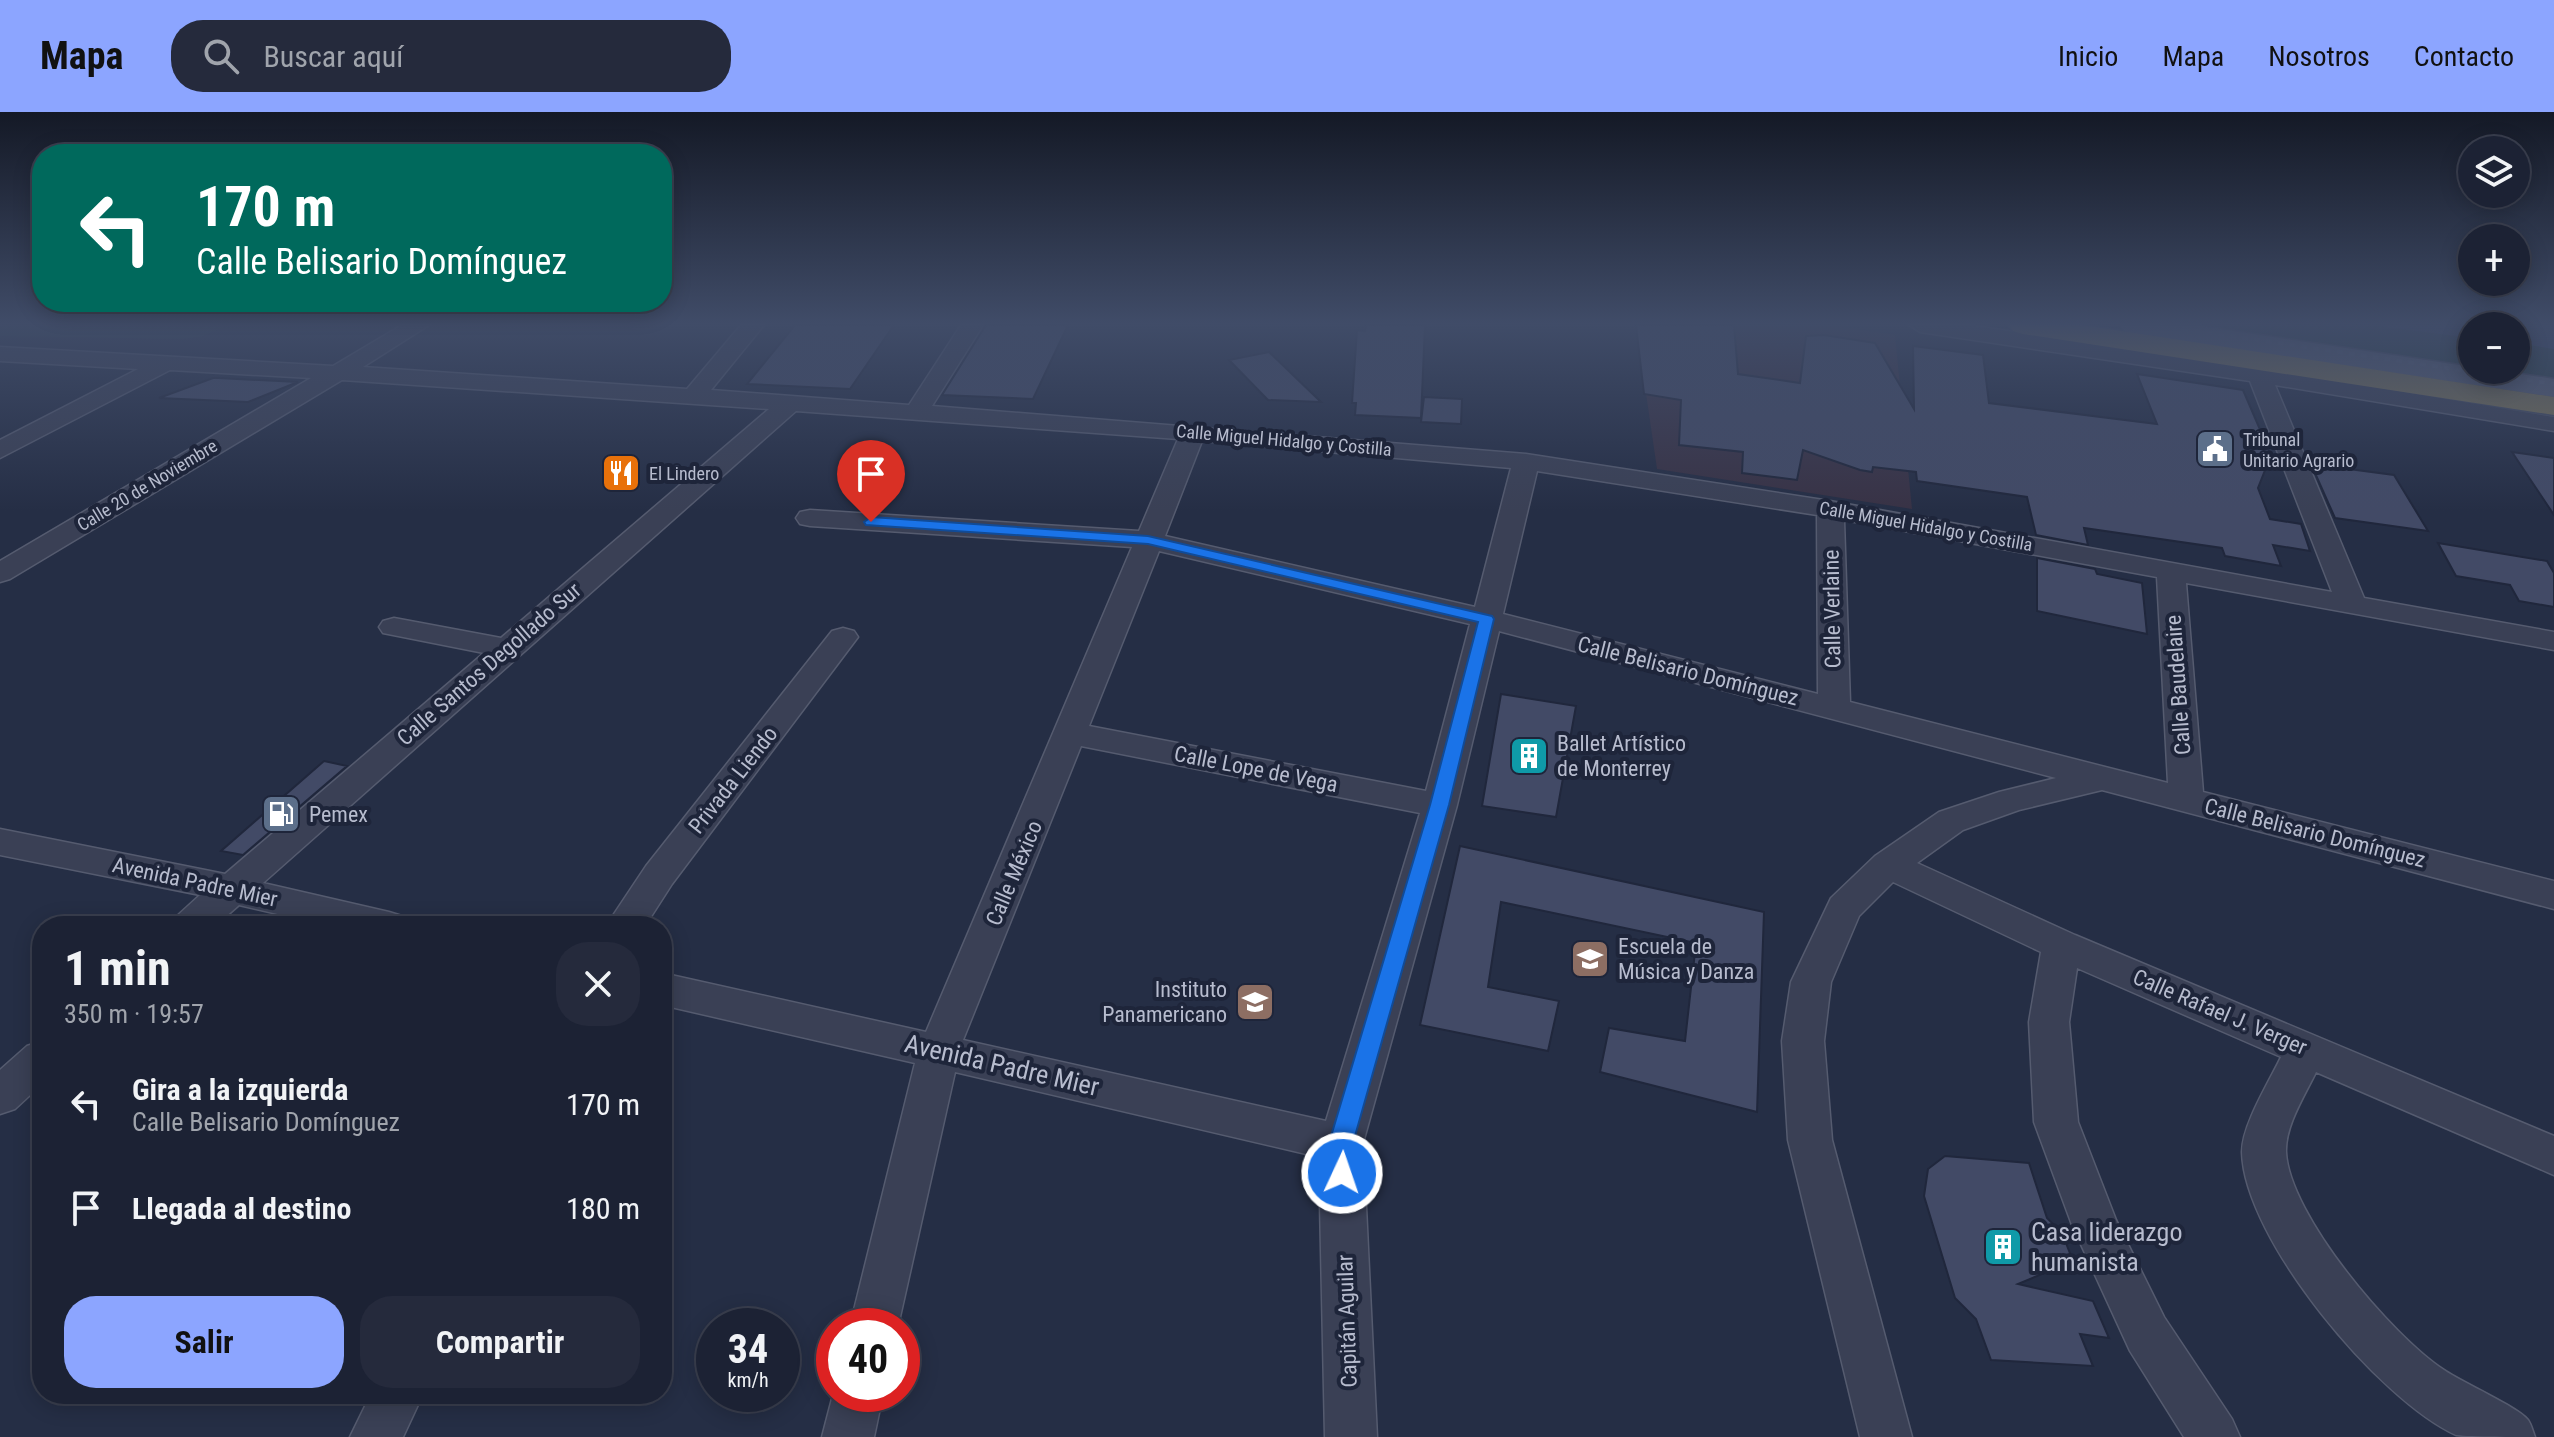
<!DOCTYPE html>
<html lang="es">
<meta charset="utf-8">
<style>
body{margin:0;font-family:"Roboto Condensed",sans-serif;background:#252a3c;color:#f1f3f6;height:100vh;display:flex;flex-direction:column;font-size:30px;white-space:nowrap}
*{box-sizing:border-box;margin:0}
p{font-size:26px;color:#a0a4ac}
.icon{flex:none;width:44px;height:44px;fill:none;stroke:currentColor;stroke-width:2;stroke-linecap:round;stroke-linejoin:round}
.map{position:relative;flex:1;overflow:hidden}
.panel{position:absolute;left:32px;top:804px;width:640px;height:488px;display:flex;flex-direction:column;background:#1c2234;border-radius:32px;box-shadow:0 4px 20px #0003,0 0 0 2px #3a3f4f}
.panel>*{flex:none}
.guide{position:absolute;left:32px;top:32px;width:640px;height:168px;border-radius:32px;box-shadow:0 4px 20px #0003,0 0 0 2px #3a3f4f;background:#00695c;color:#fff;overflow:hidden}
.controls{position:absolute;left:2458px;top:24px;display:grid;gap:16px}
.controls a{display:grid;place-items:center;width:72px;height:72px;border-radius:50%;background:#1c2234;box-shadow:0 4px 20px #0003,0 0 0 2px #3a3f4f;font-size:40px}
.speed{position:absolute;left:696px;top:1196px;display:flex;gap:16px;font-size:40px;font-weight:700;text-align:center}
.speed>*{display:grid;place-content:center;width:104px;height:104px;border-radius:50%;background:#1c2234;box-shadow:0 4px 20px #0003,0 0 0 2px #3a3f4f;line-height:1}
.speed small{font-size:20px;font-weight:400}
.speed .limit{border:12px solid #d22;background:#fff;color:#111}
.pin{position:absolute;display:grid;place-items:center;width:68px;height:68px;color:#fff;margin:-82px -34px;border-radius:50% 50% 50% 0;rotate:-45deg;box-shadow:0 0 8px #0007}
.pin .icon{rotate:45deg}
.me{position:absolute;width:88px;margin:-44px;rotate:3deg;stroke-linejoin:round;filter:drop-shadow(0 0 6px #0008)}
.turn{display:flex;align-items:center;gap:28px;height:168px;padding:0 32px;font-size:36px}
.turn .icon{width:104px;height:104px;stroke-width:2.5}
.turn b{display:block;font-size:56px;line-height:68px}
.round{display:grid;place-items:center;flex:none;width:84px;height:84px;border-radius:32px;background:#252a3c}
.summary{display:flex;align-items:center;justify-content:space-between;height:136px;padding:0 32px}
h1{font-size:48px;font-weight:700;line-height:60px}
.button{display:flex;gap:16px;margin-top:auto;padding:16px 32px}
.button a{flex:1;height:92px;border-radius:32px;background:#8ca5ff;color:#111;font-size:32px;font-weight:700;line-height:92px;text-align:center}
.button a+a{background:#252a3c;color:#f1f3f6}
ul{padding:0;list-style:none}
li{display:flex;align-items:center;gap:24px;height:104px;padding:0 32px}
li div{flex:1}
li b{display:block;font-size:30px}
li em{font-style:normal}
header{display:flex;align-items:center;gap:48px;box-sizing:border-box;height:112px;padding:0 40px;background:#8ca5ff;color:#111}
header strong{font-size:38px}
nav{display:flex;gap:44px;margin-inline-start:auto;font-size:28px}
.search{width:560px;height:72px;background:#252a3c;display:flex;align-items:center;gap:20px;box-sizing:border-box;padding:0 28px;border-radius:32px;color:#a0a4ac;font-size:30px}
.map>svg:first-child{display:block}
</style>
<header>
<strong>Mapa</strong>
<div class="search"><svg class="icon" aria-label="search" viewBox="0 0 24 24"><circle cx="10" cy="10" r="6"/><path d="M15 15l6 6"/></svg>Buscar aquí</div>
<nav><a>Inicio</a><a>Mapa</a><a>Nosotros</a><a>Contacto</a></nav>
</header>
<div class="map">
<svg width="2554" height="1325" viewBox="0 0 2554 1325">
<rect width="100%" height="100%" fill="#252e45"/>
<path fill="#383245" d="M1636,213H1828L1895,223L1912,397L1657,357Z"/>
<path fill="#273e46" d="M0,213H228L200,225L181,227L0,224Z
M2186,213H2554V268L2486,258H2516V214H2472V256Z"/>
<path fill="#36436b" d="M2370,213H2554V237L2516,231V214H2472V226Z"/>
<path fill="#424a66" stroke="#20273c" stroke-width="2" d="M795,213H894L850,277L747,272Z
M986,213H1068L1033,287L942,283Z
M1366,213H1425L1421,306L1355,303L1356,291H1352L1357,218L1365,219Z
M1636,213H1734L1738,262L1800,271L1806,224L1824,223L1875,231L1914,297L1913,234L1983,243L1989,291L2157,312L2137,262L2243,278L2271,343L2258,376L2270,407L2301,412L2310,439L2273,433L2281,454L2225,444L2222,436L2084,416L2088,433L2036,423L2027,385L1917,369L1916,360L1873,355L1872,360L1860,358L1803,338L1797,368L1742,361L1743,340L1679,333L1681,288L1644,282Z
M1269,240L1321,290L1268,288L1229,248Z
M213,266H218L298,270L248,290L159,286Z
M1424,285L1462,287L1461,312L1421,310Z
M2512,340L2554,346V403Z
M2311,352L2394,363L2428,419L2335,406Z
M2438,431L2547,449L2554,461V495L2519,489L2510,473L2456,464Z
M2037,446L2095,457L2097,462L2142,471L2147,522L2037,499Z
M1501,582L1576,594L1556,705L1482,694Z
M324,649L347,654L243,743L221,739Z
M1460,734L1764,800L1757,1000L1600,960L1609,916L1685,929L1696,831L1501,790L1488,875L1559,889L1548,939L1420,913Z
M1945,1044L2029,1051L2047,1106L2062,1121L2073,1149L2018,1172L2093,1189L2109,1226L2080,1222L2093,1254L1991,1248L1976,1207L1955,1186L1924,1084L1928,1057Z"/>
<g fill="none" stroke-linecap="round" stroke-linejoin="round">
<g stroke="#555b6f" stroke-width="3">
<path id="minor" d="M402,213H429L363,255L687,277L741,213H764L711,278L909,293L961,213H983L932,294L1526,342L1830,389L2332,480L2250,269L1920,220L1909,213H1967L2259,256L2554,305V319L2275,273L2364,486L2554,520V538L2186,471L2203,680L2554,769V797L2102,678L2019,698L1963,718L1917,751L2075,823L2554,1024V1063L2316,960C2305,983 2285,1014 2286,1040C2289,1103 2392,1224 2444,1258C2461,1270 2518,1295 2528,1308C2531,1312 2533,1320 2535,1325C2516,1325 2472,1325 2456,1323C2379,1288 2244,1127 2242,1040C2242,1013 2269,970 2281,945L2077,856L2069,910L2078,1010L2116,1108L2164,1205L2232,1307L2240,1325H2184L2130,1239L2072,1113L2034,1010L2029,910L2041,840L1893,770L1859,804L1831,870L1824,929L1832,1028L1912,1325H1860L1788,1028L1782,929L1791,870L1831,786L1875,744L1939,700L1999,680L2056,666L1499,519L1457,693L1363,1031L1377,1325H1325L1319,1045L955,960L898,1214H850L915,951L662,893V861L926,920L1132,435L810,414L800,412L796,406L800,400L810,398L1139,419L1178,327L796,299L263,771L389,800L402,804L408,814H329L239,793L215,814H171L177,804L200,783L0,743V717L225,762L484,541L383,521L379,515L383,509L394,506L501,526L769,297L342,268L10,467L0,470V449L311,266L170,258L0,346V328L138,257L0,249V235L333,254ZM1202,329L1511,356L1475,495L1165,424ZM1537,359L1817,403L1818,582L1503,502ZM1844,408L2157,465L2168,671L1850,590ZM1159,439L1470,512L1426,679L1089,614ZM1081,634L1420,701L1326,1009L963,928Z
M843,516L854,519L858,525L672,772L645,814H606L646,754L832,519Z
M42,929V972L15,997L0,1002V958L27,934Z
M834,1279V1282H883L874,1325H822Z
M371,1282H423L403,1325H350Z"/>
</g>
<g stroke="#43495e" stroke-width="3">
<path id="major" d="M2120,213H2194L2472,255V258H2495L2554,267V285L2134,222L2124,219Z"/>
</g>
<g stroke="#444b5f" stroke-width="3">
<path id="highway" d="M2009,213H2082L2554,285V303L2023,222L2013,219Z"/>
</g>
<use href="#minor" fill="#3a4055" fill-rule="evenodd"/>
<use href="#major" fill="#585f75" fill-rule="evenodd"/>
<use href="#highway" fill="#7b7356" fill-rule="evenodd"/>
<path stroke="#5c647c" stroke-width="4" stroke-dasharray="6 6" stroke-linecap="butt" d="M2159,213L2554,272"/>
</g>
<linearGradient id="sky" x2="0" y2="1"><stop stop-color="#141926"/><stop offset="0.53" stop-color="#404c68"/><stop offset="1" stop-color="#404c68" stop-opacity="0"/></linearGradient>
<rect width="2554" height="399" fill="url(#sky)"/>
<path fill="#1a73e8" stroke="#114b97" stroke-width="2" d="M871,405L1148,424L1492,504L1494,507L1449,693L1353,1031L1354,1061L1350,1068L1342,1071L1334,1068L1330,1061L1329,1031L1430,693L1478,510L1148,432L866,413L864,410Z"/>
<defs>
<g id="civic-square" transform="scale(2)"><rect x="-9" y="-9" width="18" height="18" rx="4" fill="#5c6f8a" stroke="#1e253a"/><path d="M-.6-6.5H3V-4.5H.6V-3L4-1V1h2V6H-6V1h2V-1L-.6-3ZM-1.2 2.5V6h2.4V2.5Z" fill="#fff"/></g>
<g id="restaurant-square" transform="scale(2)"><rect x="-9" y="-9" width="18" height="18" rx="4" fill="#e8710a" stroke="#1e253a"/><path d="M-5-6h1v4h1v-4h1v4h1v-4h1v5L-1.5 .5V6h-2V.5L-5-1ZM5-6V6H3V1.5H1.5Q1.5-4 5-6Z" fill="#fff"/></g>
<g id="building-square" transform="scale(2)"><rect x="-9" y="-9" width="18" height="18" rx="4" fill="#0f9aa8" stroke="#1e253a"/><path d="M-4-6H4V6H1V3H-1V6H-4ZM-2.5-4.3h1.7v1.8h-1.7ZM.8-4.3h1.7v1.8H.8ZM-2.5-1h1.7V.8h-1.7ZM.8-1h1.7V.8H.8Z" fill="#fff"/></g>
<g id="fuel-square" transform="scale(2)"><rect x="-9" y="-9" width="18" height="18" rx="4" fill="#5c6f8a" stroke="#1e253a"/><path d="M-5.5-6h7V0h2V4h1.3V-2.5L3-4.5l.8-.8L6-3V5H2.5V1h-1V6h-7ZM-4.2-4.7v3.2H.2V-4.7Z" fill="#fff"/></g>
<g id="school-square" transform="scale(2)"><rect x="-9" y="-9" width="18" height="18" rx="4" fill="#8d6e63" stroke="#1e253a"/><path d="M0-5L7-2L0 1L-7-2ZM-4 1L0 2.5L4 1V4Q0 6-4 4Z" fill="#fff"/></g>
</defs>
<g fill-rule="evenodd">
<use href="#civic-square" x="2215" y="337"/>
<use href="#restaurant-square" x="621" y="361"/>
<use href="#building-square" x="1529" y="644"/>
<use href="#fuel-square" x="281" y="702"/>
<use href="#school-square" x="1590" y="847"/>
<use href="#school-square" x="1255" y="890"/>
<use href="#building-square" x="2003" y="1135"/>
</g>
<g text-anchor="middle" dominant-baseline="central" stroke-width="8" stroke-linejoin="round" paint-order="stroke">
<g font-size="18" fill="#b7bcce" stroke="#1e253a" text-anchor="start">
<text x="2243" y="327">Tribunal<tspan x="2243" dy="21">Unitario Agrario</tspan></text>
<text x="649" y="361">El Lindero</text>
</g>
<g font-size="18" fill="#b7bcce" stroke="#1e253a">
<text transform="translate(1284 328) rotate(5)">Calle Miguel Hidalgo y Costilla</text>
<text transform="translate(147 373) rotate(-31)">Calle 20 de Noviembre</text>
<text transform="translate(1926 414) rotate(10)">Calle Miguel Hidalgo y Costilla</text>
</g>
<g font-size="22" fill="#b7bcce" stroke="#1e253a">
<text transform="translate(1832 497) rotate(-91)">Calle Verlaine</text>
<text transform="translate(489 552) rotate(-41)">Calle Santos Degollado Sur</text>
<text transform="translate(1688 559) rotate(14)">Calle Belisario Domínguez</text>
<text transform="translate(2178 573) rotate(-94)">Calle Baudelaire</text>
<text transform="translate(1256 657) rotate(11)">Calle Lope de Vega</text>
<text transform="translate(733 668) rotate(-52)">Privada Liendo</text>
<text transform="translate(2315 721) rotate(14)">Calle Belisario Domínguez</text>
<text transform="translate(1014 761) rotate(-67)">Calle México</text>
<text transform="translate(195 770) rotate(12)">Avenida Padre Mier</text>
<text transform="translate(2220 900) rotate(23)">Calle Rafael J. Verger</text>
<text transform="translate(1347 1209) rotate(-92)">Capitán Aguilar</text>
</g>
<g font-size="22" fill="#b7bcce" stroke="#1e253a" text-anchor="start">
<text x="1557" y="631">Ballet Artístico<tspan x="1557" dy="25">de Monterrey</tspan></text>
<text x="309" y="702">Pemex</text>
<text x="1618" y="834">Escuela de<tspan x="1618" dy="25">Música y Danza</tspan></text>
<text x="1227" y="877" text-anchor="end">Instituto<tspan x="1227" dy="25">Panamericano</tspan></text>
</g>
<g font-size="26" fill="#b7bcce" stroke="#1e253a">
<text transform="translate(1002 953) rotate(13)">Avenida Padre Mier</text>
</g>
<g font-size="26" fill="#b7bcce" stroke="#1e253a" text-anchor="start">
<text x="2031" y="1120">Casa liderazgo<tspan x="2031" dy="30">humanista</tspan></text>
</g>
</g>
</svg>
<div class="controls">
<a><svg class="icon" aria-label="layers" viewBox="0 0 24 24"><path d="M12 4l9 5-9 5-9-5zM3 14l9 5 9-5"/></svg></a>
<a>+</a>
<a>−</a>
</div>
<div class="speed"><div>34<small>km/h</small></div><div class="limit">40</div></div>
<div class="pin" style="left:871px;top:410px;background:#d93025"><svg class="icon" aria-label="arrive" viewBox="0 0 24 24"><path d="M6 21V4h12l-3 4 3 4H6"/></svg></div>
<svg class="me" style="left:1342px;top:1061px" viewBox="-20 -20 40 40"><circle r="17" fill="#1a73e8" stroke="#fff" stroke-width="3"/><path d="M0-11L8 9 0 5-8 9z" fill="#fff"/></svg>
<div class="guide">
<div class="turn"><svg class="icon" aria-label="left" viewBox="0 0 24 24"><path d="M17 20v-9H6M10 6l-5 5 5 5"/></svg><div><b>170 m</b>Calle Belisario Domínguez</div></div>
</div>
<section class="panel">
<div class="summary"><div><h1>1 min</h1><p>350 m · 19:57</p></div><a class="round"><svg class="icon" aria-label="close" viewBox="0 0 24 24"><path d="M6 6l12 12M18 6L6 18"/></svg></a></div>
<ul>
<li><svg class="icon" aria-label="left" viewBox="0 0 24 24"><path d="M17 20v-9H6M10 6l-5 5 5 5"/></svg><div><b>Gira a la izquierda</b><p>Calle Belisario Domínguez</p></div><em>170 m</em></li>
<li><svg class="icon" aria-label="arrive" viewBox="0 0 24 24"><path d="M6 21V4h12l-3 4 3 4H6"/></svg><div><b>Llegada al destino</b></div><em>180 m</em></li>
</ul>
<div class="button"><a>Salir</a><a>Compartir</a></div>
</section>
</div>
